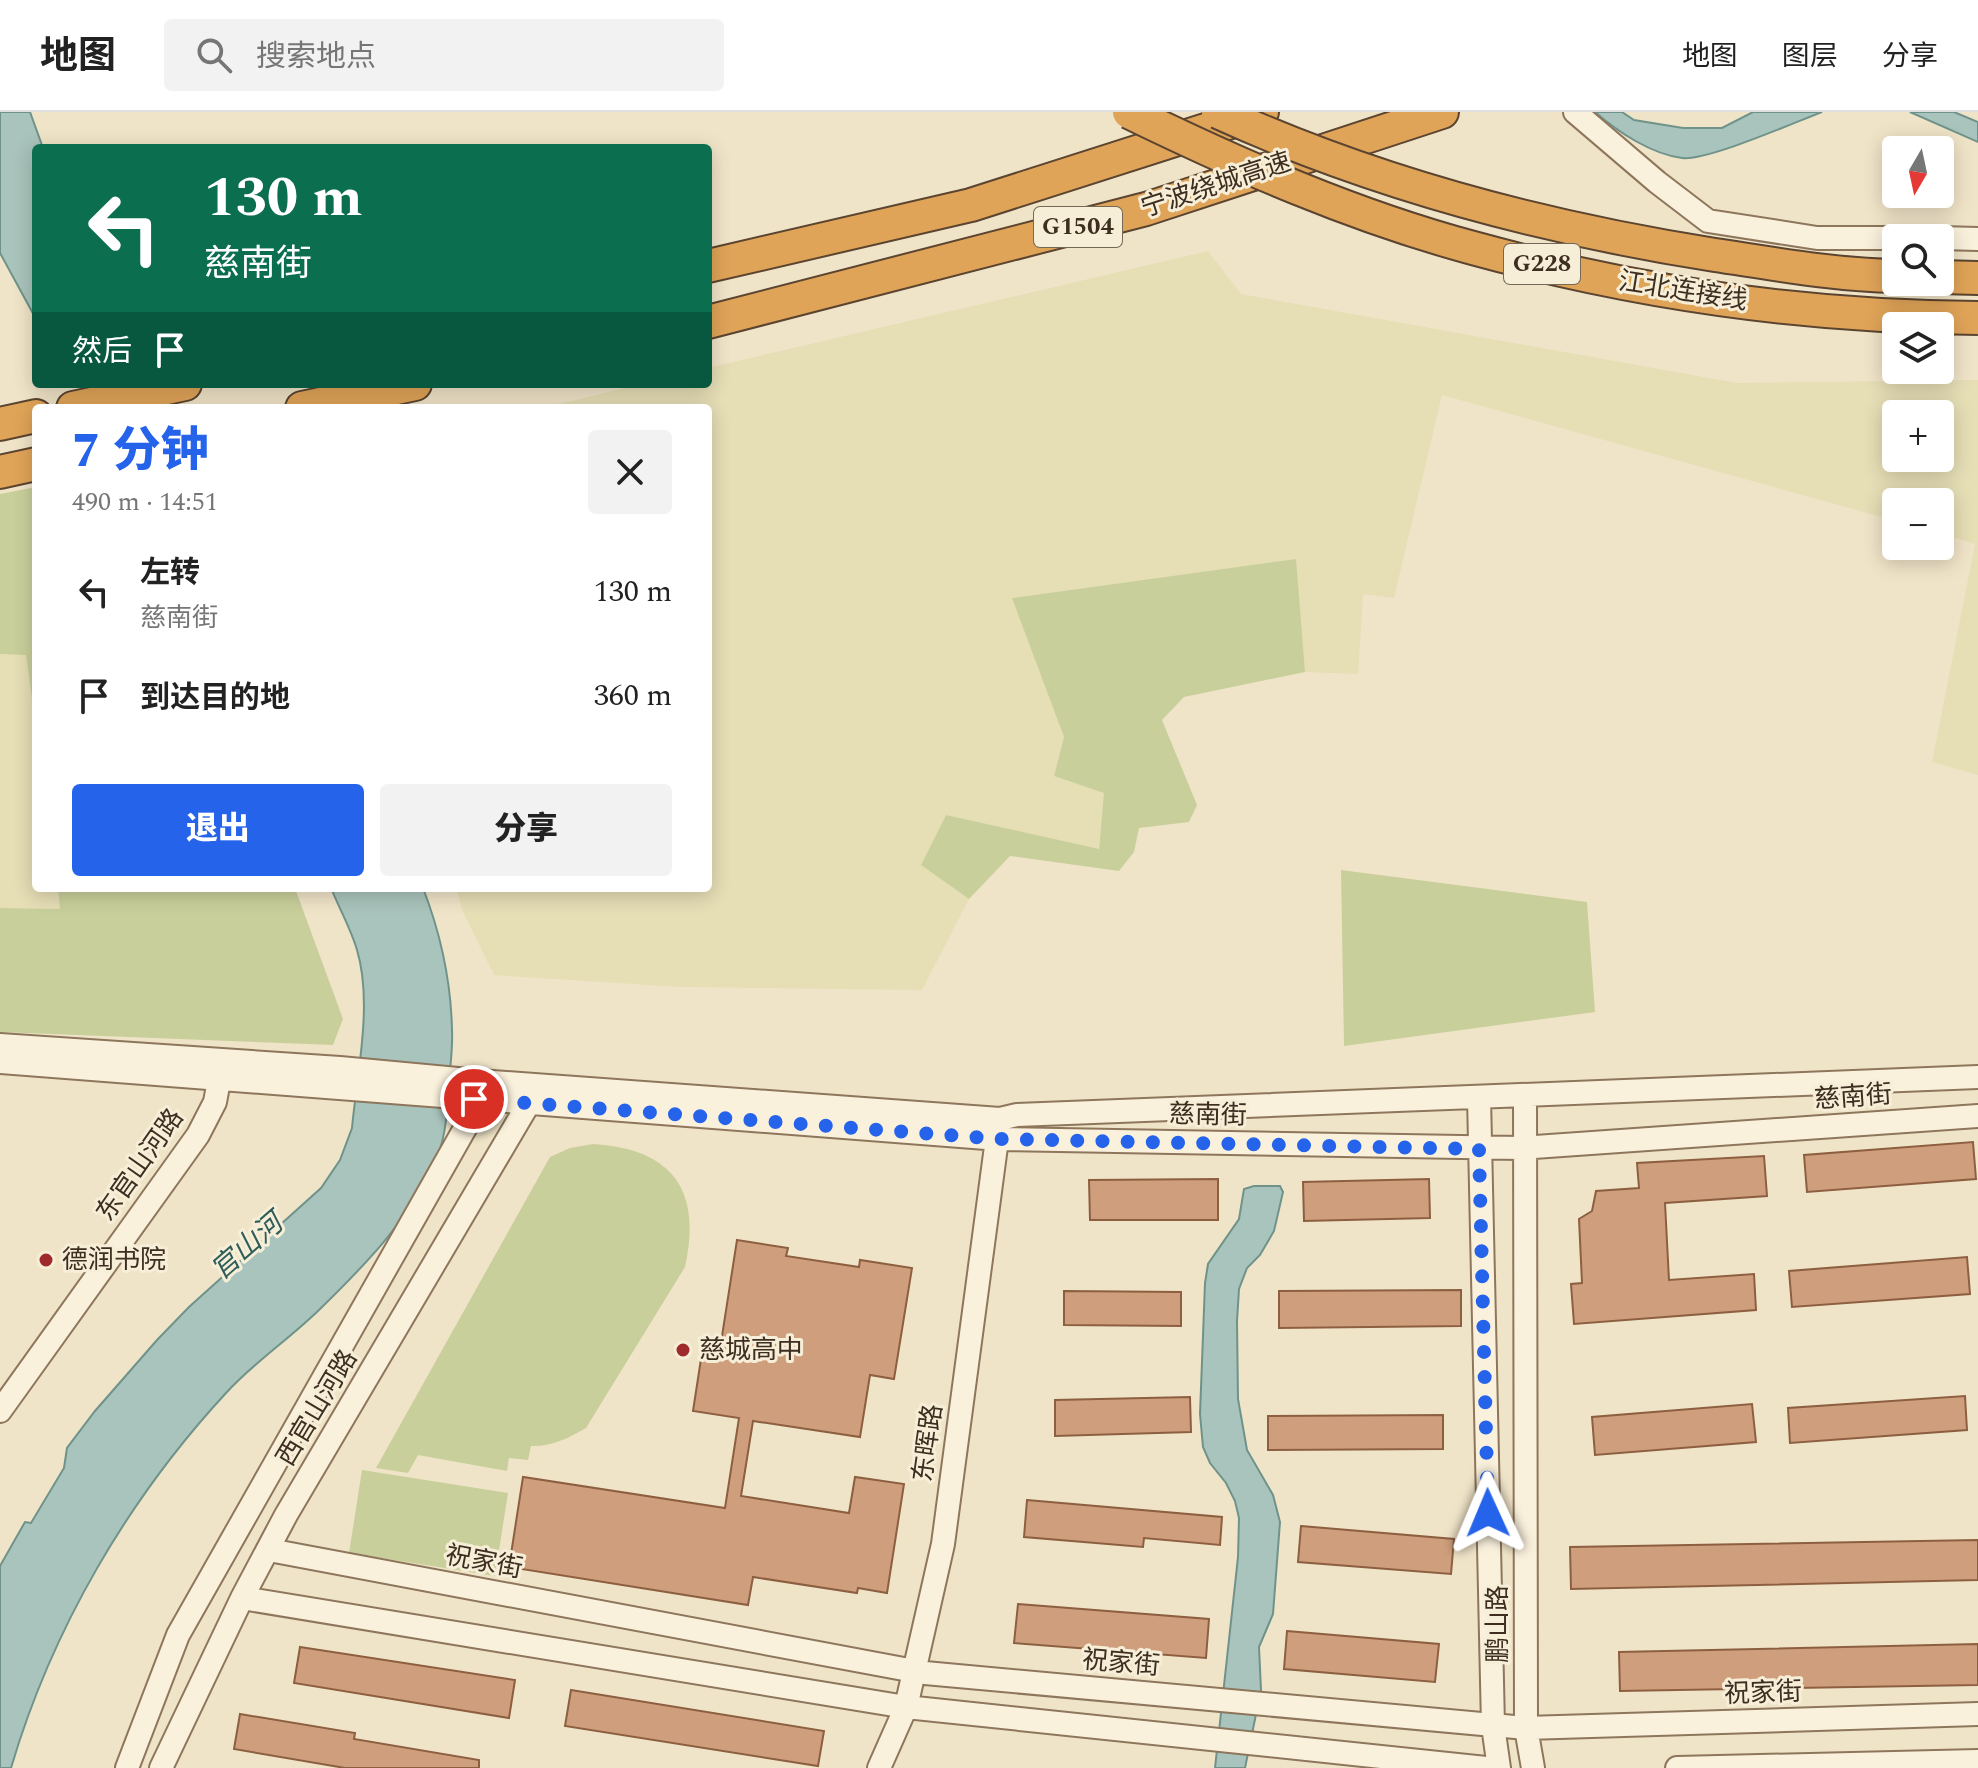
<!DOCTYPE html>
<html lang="zh">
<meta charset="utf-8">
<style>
body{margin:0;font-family:Spectral,"Noto Sans SC",serif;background:#f2f2f2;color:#222;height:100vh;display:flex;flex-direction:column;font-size:30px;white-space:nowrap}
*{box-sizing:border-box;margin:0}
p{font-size:26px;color:#767676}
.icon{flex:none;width:44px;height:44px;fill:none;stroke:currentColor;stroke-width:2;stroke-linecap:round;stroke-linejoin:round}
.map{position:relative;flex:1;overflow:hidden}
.panel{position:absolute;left:32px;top:292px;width:680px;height:488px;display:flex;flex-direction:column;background:#fff;border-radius:8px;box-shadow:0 4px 20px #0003}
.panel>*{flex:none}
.top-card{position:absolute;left:32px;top:32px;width:680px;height:244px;border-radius:8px;box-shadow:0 4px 20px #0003;background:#0b6e4f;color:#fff;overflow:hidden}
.needle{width:52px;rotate:189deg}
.controls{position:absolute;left:1882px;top:24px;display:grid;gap:16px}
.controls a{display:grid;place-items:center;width:72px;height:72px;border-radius:8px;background:#fff;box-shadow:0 4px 20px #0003;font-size:40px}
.pin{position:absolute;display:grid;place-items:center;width:68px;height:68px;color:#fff;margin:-34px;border:4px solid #fff;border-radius:50%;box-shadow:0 2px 8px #0007}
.me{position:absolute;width:88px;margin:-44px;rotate:359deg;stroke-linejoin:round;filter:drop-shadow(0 0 6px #0008)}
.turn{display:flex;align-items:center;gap:28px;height:168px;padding:0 40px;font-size:36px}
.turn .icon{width:104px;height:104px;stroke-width:2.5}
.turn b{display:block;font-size:56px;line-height:68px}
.then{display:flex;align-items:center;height:76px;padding:0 40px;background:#0003;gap:16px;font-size:30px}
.round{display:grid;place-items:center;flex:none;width:84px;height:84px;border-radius:8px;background:#f2f2f2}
.head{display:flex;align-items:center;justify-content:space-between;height:136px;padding:0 40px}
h1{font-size:48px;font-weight:800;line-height:60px;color:#2563eb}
.primary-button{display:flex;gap:16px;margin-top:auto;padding:16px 40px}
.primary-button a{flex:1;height:92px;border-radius:8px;background:#2563eb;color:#fff;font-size:32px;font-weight:800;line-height:92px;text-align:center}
.primary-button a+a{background:#f2f2f2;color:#222}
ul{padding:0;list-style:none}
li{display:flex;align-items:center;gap:24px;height:104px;padding:0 40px}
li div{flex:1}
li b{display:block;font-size:30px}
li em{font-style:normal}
header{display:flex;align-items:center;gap:48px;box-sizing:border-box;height:112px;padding:0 40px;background:#fff;border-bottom:2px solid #e0e0e0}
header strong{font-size:38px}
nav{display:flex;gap:44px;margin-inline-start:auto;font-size:28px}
.search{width:560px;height:72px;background:#f2f2f2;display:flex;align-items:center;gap:20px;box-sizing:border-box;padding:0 28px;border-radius:8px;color:#767676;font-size:30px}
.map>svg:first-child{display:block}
</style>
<header>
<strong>地图</strong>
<div class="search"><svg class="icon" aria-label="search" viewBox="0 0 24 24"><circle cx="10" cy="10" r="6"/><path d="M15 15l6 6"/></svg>搜索地点</div>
<nav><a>地图</a><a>图层</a><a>分享</a></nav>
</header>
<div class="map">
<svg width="1978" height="1656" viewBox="0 0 1978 1656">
<rect width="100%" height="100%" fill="#f0e4c8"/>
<path fill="#e6deb5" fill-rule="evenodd" d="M1208,139L1241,182L1737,271L1978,268V663L1932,650L1975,432L1940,421V390H1896V409L1442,283L1394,486L1363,482L1358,562L1305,560L1295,447L1013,486L1064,625L1054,664L1105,681L1098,738L946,703L921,753L969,787L922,878L680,875L494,863L463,800L456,776H708V296H542L641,272H708V256ZM1896,302H1940V346H1896Z
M0,542H26L36,616V776H58L61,797L0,796Z"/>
<path fill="#c9cf9b" d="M36,375V616L26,543L0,542V382Z
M1296,447L1305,560L1184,585L1162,608L1197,693L1189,710L1139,716L1134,740L1119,759L1010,744L969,787L921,753L946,703L1099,737L1104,681L1054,664L1064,625L1012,486Z
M1341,758L1587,790L1595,900L1344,934Z
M58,776H295L343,907L333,933L0,920V796L60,797Z
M593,1032C673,1037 702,1078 685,1155L586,1316C569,1326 551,1335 531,1334L528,1348L509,1346L507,1359L418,1343L408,1361L376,1356L550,1045L570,1036Z
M362,1358L508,1381L495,1464L349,1441Z"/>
<path fill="#a9c4bc" stroke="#6f938a" stroke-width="2" d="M0,0H30L43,36H36V207L0,141Z
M1595,0H1622L1634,8L1683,16H1722L1753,0H1822C1793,11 1707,49 1682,46C1651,42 1618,20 1595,0Z
M1910,0H1954L1978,10V30Z
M331,776H423C440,820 451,870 452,918C453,936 450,954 449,972C447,1001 446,1029 433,1055C408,1109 363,1155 321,1196C291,1226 254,1250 226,1281C128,1387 52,1517 11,1656H0V1454L25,1410L31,1411L64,1356L67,1336L95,1299L157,1228L189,1195L321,1076L340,1048L352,1016C357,962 373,891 357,838C351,817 339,796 331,776Z
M1254,1074H1280L1283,1080L1274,1119L1260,1143L1247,1156L1239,1177L1237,1209L1238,1287L1247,1338L1273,1383L1280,1410L1273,1502L1259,1535L1261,1578L1245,1656H1215L1238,1445L1239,1406L1235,1389L1226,1371L1210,1351L1203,1335L1200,1302L1205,1171L1208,1152L1239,1107L1244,1077Z"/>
<path fill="#cf9f7d" stroke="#8d5f41" stroke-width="2" d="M1973,1030L1976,1067L1807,1080L1804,1043Z
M1764,1044L1767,1084L1665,1091L1669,1168L1754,1162L1756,1198L1574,1212L1571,1172L1582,1171L1579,1107L1592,1099L1596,1079L1639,1076L1637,1051Z
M1218,1067V1108H1090L1089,1068Z
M1429,1067L1430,1106L1304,1109L1303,1070Z
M737,1128L788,1136L786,1144L859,1155L860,1148L912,1156L894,1267L870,1263L860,1325L753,1309L741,1384L849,1401L855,1365L904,1372L887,1481L858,1476L857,1481L753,1465L748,1493L509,1455L523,1365L725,1396L739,1306L693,1299L703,1234L720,1237Z
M1967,1145L1970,1182L1792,1195L1789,1159Z
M1461,1178V1214L1279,1216V1179Z
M1064,1179L1181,1180V1214L1064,1213Z
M1965,1284L1967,1318L1790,1331L1788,1296Z
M1190,1285L1191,1320L1055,1324V1288Z
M1752,1292L1756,1330L1595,1343L1592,1305Z
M1443,1303V1337L1268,1338V1304Z
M1027,1388L1222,1405L1220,1433L1144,1426L1143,1435L1024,1425Z
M1301,1414L1454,1427L1451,1462L1298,1450Z
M1978,1428V1468L1571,1477L1570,1435Z
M1018,1492L1209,1507L1206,1546L1014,1531Z
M1287,1519L1439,1532L1435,1570L1284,1557Z
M1978,1532V1573L1620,1579L1619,1540Z
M300,1535L515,1568L509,1606L294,1571Z
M571,1578L824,1619L818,1654L565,1614Z
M240,1602L355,1621L354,1627L479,1648V1656H345L234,1637Z"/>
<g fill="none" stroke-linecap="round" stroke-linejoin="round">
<g stroke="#8d765c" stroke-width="26">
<path id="minor" d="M1575,0L1657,70L1708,109L1817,126H1896
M1940,126L1978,127
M0,933L340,956L479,969L1000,1007L1017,1003L1978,965
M0,950L999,1027L1520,1036L1978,1004
M1525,983L1526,1616L1533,1656
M1479,985L1493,1614L1499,1656
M0,1299L198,1023L215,990L222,952
M269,1438L925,1561L1526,1616L1978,1602
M242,1486L906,1595L1486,1656
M127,1656L178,1523L468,1011L478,974
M161,1656L242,1486L286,1403L529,991L531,981
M879,1656L906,1595L943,1432L999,1012
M1677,1656L1978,1649"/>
</g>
<g stroke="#5b4430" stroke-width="36">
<path id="highway" d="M708,154L971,93L1262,0
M1940,165L1978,166
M708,210L1146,97L1442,0
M73,296L185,272
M302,296L415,272
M0,312L36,304
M0,360L36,352"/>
</g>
<use href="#minor" stroke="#faf1dc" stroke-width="22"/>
<use href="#highway" stroke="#e0a458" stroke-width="32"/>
<g stroke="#5b4430" stroke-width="36" stroke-linecap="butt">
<path id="highway-bridge" d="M1129,0C1240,54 1354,104 1473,136C1637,181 1809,205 1978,206
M1218,0C1376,72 1543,116 1715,143C1775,152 1835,163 1896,164"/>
</g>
<use href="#highway-bridge" stroke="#e0a458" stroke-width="32"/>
</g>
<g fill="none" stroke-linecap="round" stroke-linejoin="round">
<path stroke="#2563eb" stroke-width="14" stroke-dasharray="0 25.2" d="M474,987L999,1027L1479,1037L1488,1401"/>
</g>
<g fill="#9e2a2b" stroke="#f7eed8" stroke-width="3">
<circle cx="46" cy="1148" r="8"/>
<circle cx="683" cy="1238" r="8"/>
</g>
<g text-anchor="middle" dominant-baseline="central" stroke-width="6" stroke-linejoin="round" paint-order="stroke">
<g fill="#f7eed8" stroke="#756857" stroke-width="2">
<rect x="1034" y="95" width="88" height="40" rx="6"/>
<rect x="1504" y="132" width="76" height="40" rx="6"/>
</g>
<g font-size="24" font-weight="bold" fill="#3d2e20">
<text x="1078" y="115">G1504</text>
<text x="1542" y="152">G228</text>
</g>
<g font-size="26" fill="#3d2e20" stroke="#f7eed8">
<text transform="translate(1216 73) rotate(-18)">宁波绕城高速</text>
<text transform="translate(1683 179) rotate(9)">江北连接线</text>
<text transform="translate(1853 985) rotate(-4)">慈南街</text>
<text transform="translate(1208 1003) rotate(1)">慈南街</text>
<text transform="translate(140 1053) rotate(-55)">东官山河路</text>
<text transform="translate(317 1296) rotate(-59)">西官山河路</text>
<text transform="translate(928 1331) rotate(-82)">东晖路</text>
<text transform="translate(484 1450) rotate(11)">祝家街</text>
<text transform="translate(1498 1512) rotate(-90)">鹏山路</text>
<text transform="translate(1121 1551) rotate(5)">祝家街</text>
<text transform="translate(1763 1581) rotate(-2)">祝家街</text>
</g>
<g font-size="26" fill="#3d2e20" stroke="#f7eed8" text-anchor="start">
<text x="62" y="1148">德润书院</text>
<text x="699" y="1238">慈城高中</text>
</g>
<g font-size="28" font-style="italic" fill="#2f5d5a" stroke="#f7eed8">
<text transform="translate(247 1135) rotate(-41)">官山河</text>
</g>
</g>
</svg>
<div class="controls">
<a><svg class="needle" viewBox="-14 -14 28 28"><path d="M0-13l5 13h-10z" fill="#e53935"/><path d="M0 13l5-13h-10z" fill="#767676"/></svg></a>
<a><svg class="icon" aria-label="search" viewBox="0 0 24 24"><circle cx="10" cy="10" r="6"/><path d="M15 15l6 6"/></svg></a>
<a><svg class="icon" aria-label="layers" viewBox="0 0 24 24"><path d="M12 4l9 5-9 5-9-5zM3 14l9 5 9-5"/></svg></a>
<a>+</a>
<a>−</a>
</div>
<div class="pin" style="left:474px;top:987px;background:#d93025"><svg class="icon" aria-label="arrive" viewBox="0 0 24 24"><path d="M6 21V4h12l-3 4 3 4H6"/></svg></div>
<svg class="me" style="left:1488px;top:1401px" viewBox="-20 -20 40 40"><path d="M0-17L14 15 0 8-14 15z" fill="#2563eb" stroke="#fff" stroke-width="4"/></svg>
<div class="top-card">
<div class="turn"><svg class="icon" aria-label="left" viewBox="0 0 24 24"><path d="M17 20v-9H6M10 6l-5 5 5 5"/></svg><div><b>130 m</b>慈南街</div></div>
<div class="then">然后<svg class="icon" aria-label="arrive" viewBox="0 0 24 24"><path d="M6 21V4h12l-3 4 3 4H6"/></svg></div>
</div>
<section class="panel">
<div class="head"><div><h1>7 分钟</h1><p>490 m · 14:51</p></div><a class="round"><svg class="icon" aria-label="close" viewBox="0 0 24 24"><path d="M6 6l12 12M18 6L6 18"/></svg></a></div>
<ul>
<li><svg class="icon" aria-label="left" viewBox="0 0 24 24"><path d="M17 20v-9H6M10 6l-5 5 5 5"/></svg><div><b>左转</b><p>慈南街</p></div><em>130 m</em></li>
<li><svg class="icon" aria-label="arrive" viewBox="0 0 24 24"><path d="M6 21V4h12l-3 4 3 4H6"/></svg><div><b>到达目的地</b></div><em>360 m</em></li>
</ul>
<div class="primary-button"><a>退出</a><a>分享</a></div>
</section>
</div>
